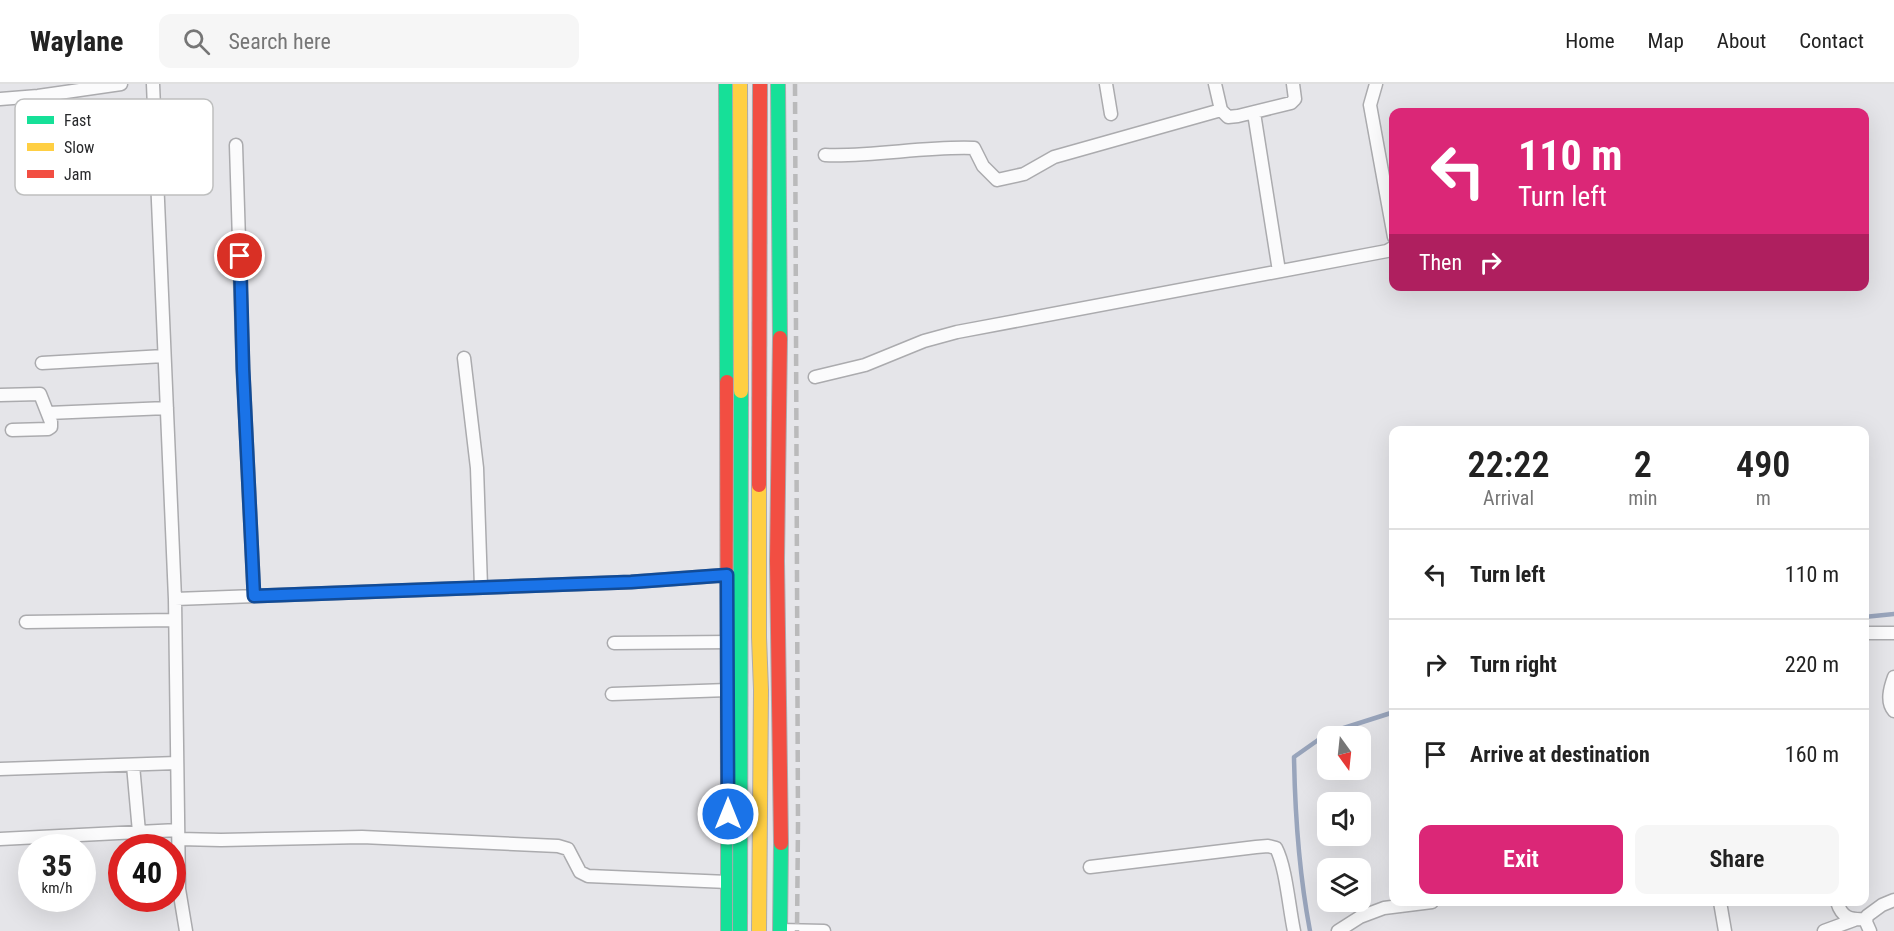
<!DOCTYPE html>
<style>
body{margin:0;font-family:"Roboto Condensed",sans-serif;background:#f6f6f6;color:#222;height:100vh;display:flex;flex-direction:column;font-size:22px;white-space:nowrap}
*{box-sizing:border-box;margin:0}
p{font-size:20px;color:#767676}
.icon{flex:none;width:33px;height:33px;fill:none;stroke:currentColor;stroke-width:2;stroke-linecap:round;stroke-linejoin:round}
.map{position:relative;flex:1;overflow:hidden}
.drawer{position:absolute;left:1389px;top:342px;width:480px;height:480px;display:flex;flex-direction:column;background:#fff;border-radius:12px;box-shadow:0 6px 24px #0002}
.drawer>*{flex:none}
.hud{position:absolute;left:1389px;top:24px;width:480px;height:183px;border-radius:12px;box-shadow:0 6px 24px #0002;background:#db2777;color:#fff;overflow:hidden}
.needle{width:39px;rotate:165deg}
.fabs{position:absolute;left:1317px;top:642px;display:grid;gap:12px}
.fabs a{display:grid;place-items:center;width:54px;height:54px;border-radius:12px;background:#fff;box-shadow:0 6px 24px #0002;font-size:30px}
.speed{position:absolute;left:18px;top:750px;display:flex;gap:12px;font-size:30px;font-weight:700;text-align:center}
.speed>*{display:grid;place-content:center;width:78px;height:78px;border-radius:50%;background:#fff;box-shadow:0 6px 24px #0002;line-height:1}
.speed small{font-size:15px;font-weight:400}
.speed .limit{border:9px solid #d22;background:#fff;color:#111}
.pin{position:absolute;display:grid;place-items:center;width:51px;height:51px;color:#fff;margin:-26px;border:3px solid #fff;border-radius:50%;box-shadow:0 2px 6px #0007}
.me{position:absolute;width:66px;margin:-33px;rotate:0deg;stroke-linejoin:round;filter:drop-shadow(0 0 4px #0008)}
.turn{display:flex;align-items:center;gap:21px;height:126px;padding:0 30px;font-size:27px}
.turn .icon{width:78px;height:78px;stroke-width:2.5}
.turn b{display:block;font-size:42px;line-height:51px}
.then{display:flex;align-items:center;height:57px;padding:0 30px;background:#0003;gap:12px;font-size:22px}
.eta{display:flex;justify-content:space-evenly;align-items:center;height:102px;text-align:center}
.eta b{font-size:36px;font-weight:600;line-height:42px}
.primary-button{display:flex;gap:12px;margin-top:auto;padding:12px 30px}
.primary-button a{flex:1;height:69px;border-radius:12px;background:#db2777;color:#fff;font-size:24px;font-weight:600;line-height:69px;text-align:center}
.primary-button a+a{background:#f6f6f6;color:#222}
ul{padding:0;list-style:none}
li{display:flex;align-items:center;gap:18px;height:90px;padding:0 30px;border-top:2px solid #e0e0e0}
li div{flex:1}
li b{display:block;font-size:22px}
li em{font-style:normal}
header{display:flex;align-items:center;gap:36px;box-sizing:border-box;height:84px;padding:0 30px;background:#fff;border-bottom:2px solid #e0e0e0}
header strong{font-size:28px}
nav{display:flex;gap:33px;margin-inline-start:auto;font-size:21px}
.search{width:420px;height:54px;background:#f6f6f6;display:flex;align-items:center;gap:15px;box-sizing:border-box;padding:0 21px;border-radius:12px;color:#767676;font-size:22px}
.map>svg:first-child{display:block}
</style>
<header>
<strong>Waylane</strong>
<div class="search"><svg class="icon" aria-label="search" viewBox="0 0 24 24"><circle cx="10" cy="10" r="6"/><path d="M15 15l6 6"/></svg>Search here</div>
<nav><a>Home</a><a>Map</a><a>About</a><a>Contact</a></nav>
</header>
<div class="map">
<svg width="1894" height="847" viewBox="0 0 1894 847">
<rect width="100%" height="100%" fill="#e5e5e9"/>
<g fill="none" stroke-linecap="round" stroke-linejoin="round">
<path stroke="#99a5bc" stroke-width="4.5" d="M1864,533L1894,530
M1310,847C1299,789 1295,731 1294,673L1328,649L1394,628"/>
<g stroke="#ababae" stroke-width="15">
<path id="street" d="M153,0L175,515L179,805L186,847
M1106,0L1111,30
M1215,0L1221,26L1228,33L1238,32L1291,19L1295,15L1293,0
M1376,0L1370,21L1394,153
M0,15L38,12L121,0
M1254,29L1279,187
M236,61L243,285L254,512
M825,71C875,73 924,62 974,64L983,82L997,96L1024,90L1054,73L1221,26
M464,274L477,384L481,503
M42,279L164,272
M815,293L865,281L924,257L957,248L1387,167L1394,163
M0,311L40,310L51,338V343L48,345L12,346
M48,329L167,324
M175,515L631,498L727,491
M26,538L175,536
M1864,549H1894
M614,559L732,558
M1894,593C1890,604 1886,618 1894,627
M612,610L728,606
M133,681L139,748
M0,685L177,679
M0,755L178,746
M179,755L221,756L362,753L558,762L568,765L580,788L588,792L728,798
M1090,783L1256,763L1268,762L1276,764C1286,783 1289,824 1294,847
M1720,818L1725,847
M1837,818C1842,834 1850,836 1866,835
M780,846L824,847
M1338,847L1360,833L1384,824L1432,818
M1824,847L1854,836
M1870,847L1866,838L1867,832L1882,821L1894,816"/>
</g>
<g stroke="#ababae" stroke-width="16">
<path id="fast" d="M726,0L727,298
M778,0L780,254
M728,712V847
M780,847L781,759"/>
</g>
<g stroke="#ababae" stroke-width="16">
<path id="jam" d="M780,254L777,477L781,759
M727,298L728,712"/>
</g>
<use href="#street" stroke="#fbfbfc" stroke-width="12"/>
<use href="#fast" stroke="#16e098" stroke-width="14"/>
<use href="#jam" stroke="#f24e42" stroke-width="14"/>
<path stroke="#bababb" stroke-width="4.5" stroke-dasharray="12 6" stroke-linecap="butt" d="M795,0L798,741L797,847"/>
<g stroke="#ababae" stroke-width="16" stroke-linecap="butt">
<path id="fast-bridge" d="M740,847L741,307"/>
</g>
<g stroke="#ababae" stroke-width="16" stroke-linecap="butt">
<path id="slow-bridge" d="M740,0L741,307
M759,847L761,606L759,553V401"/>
</g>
<g stroke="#ababae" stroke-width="16" stroke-linecap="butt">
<path id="jam-bridge" d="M759,401L760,0"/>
</g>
<use href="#fast-bridge" stroke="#16e098" stroke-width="14"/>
<use href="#slow-bridge" stroke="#ffcf43" stroke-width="14"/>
<use href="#jam-bridge" stroke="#f24e42" stroke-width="14"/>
</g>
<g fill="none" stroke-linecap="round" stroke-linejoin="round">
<g stroke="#114b97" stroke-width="15">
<path id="route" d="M240,172L243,285L254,512L631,498L727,491L728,730"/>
</g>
<use href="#route" stroke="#1a73e8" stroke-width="10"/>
</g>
<rect x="15" y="15" width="198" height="96" rx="9" fill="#fff" stroke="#bebfbf" stroke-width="1.5"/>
<rect x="27" y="32" width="27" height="8" fill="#16e098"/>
<rect x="27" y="59" width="27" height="8" fill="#ffcf43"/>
<rect x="27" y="86" width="27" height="8" fill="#f24e42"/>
<g font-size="16" fill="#28292b">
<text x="64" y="42">Fast</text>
<text x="64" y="69">Slow</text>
<text x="64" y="96">Jam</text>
</g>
</svg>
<div class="fabs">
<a><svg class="needle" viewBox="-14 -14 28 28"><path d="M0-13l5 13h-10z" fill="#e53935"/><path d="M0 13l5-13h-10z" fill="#767676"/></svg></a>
<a><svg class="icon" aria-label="sound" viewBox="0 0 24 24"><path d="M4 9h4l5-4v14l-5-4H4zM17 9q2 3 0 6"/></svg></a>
<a><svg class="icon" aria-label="layers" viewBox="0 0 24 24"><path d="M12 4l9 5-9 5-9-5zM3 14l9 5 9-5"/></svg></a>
</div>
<div class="speed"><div>35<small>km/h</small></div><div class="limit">40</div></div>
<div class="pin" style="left:240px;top:172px;background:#d93025"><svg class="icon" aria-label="arrive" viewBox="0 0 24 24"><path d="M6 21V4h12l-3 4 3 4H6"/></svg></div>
<svg class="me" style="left:728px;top:730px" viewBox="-20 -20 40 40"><circle r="17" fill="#1a73e8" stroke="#fff" stroke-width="3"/><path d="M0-11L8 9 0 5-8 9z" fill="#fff"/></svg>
<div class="hud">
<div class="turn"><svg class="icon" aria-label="left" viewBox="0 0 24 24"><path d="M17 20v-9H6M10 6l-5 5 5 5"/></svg><div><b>110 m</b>Turn left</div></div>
<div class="then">Then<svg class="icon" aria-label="right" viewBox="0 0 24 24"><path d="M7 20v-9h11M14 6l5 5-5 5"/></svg></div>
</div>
<section class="drawer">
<div class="eta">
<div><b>22:22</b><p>Arrival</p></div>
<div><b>2</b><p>min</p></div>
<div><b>490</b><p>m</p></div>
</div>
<ul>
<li><svg class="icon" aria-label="left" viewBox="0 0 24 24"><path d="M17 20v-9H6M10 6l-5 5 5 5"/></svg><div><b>Turn left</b></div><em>110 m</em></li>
<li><svg class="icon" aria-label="right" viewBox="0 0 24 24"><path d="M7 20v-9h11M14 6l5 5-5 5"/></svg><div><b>Turn right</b></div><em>220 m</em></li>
<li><svg class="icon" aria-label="arrive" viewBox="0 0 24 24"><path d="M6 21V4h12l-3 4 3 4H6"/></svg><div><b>Arrive at destination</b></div><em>160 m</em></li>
</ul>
<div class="primary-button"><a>Exit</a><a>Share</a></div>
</section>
</div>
